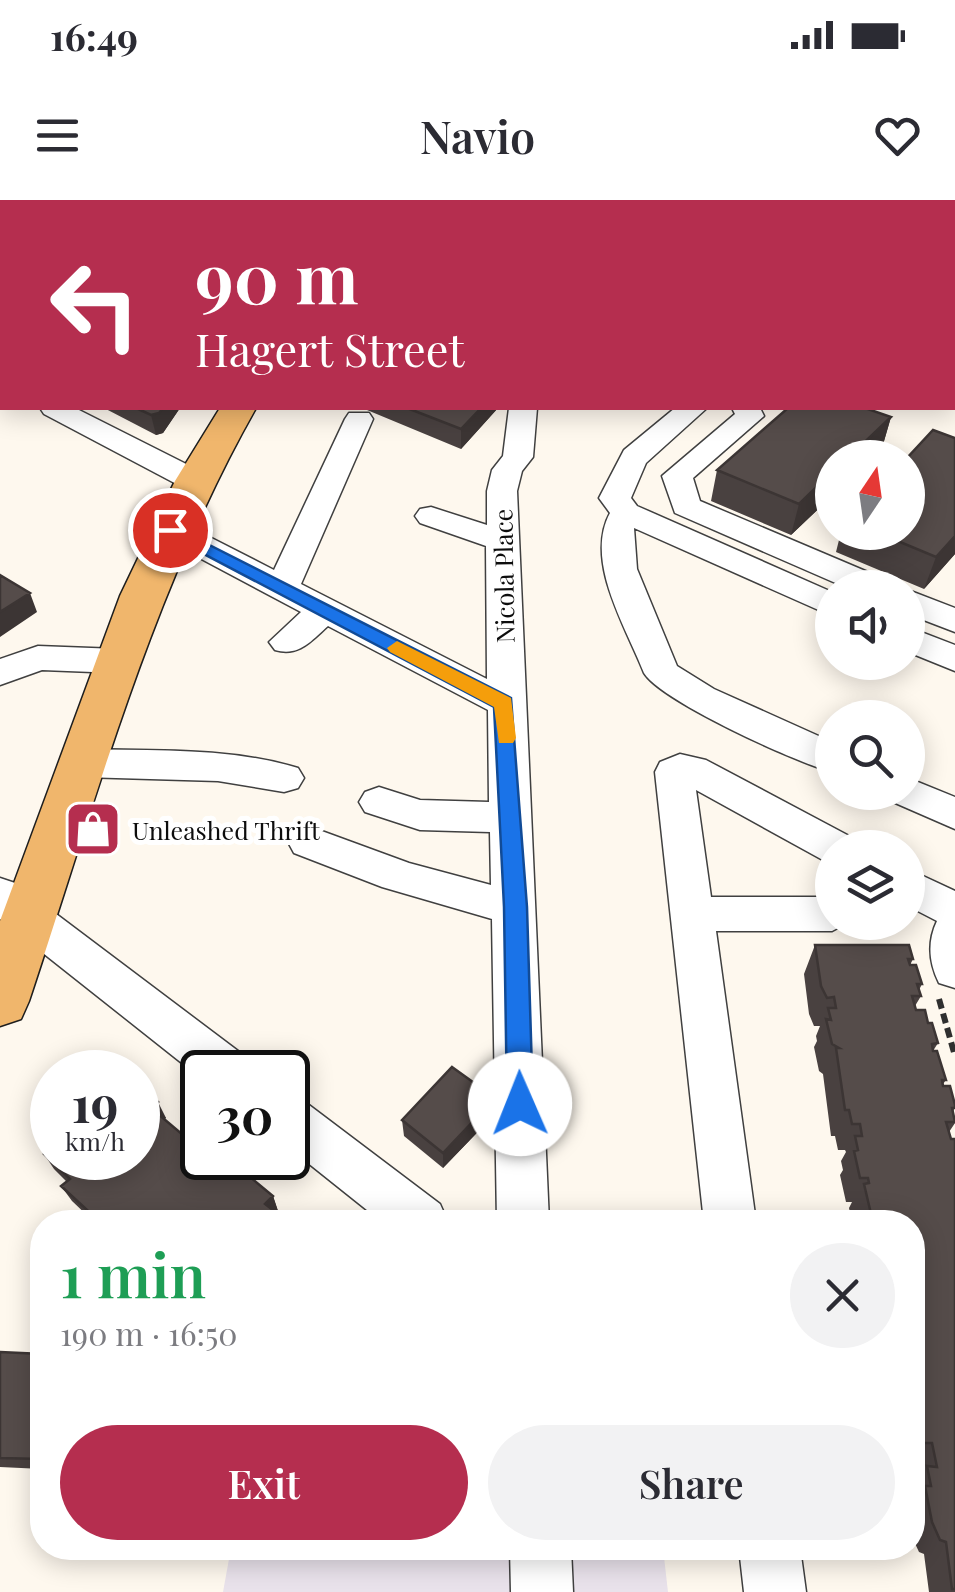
<!DOCTYPE html>
<meta charset="utf-8">
<style>
body{margin:0;font-family:"Playfair Display",serif;background:#f2f2f3;color:#2b2b33;height:100vh;display:flex;flex-direction:column;font-size:38px;white-space:nowrap}
*{box-sizing:border-box;margin:0}
p{font-size:32px;color:#7c7c81}
.icon{flex:none;width:55px;height:55px;fill:none;stroke:currentColor;stroke-width:2;stroke-linecap:round;stroke-linejoin:round}
.map{position:relative;flex:1;overflow:hidden}
.panel{position:absolute;left:30px;top:1010px;width:895px;height:350px;display:flex;flex-direction:column;background:#fff;border-radius:40px;box-shadow:0 5px 25px #0003}
.panel>*{flex:none}
.top-card{position:absolute;left:0px;top:0px;width:955px;height:210px;box-shadow:0 5px 25px #0003;background:#b52e4f;color:#fff;overflow:hidden}
.needle{width:65px;rotate:13deg}
.fabs{position:absolute;left:815px;top:240px;display:grid;gap:20px}
.fabs a{display:grid;place-items:center;width:110px;height:110px;border-radius:50%;background:#fff;box-shadow:0 5px 25px #0003;font-size:50px}
.speed{position:absolute;left:30px;top:850px;display:flex;gap:20px;font-size:50px;font-weight:700;text-align:center}
.speed>*{display:grid;place-content:center;width:130px;height:130px;border-radius:50%;background:#fff;box-shadow:0 5px 25px #0003;line-height:1}
.speed small{font-size:25px;font-weight:400}
.speed .limit{border:5px solid #111;border-radius:15px;background:#fff;color:#111}
.pin{position:absolute;display:grid;place-items:center;width:85px;height:85px;color:#fff;margin:-42px;border:5px solid #fff;border-radius:50%;box-shadow:0 2px 10px #0007}
.me{position:absolute;width:110px;margin:-55px;rotate:359deg;stroke-linejoin:round;filter:drop-shadow(0 0 8px #0008)}
.turn{display:flex;align-items:center;gap:35px;height:210px;padding:0 30px;font-size:45px}
.turn .icon{width:130px;height:130px;stroke-width:2.5}
.turn b{display:block;font-size:70px;line-height:85px}
.round{display:grid;place-items:center;flex:none;width:105px;height:105px;border-radius:52px;background:#f2f2f3}
.headline{display:flex;align-items:center;justify-content:space-between;height:170px;padding:0 30px}
h1{font-size:60px;font-weight:600;line-height:75px;color:#1e9e55}
.action{display:flex;gap:20px;margin-top:auto;padding:20px 30px}
.action a{flex:1;height:115px;border-radius:60px;background:#b52e4f;color:#fff;font-size:40px;font-weight:600;line-height:115px;text-align:center}
.action a+a{background:#f2f2f3;color:#2b2b33}
.status{display:flex;justify-content:space-between;align-items:center;height:70px;padding:0 50px;background:#fff;direction:ltr}
.status svg{height:28px;fill:currentColor}
header{display:flex;justify-content:space-between;align-items:center;height:130px;padding:0 30px;background:#fff;font-size:45px;font-weight:600}
.map>svg:first-child{display:block}
</style>
<div class="status"><b>16:49</b><svg viewBox="0 0 49 12"><path d="M0 12V9h3v3zM5 12V6h3v6zM10 12V3h3v9zM15 12V0h3v12zM26 1h20v11H26zM47 4h2v5h-2z"/></svg></div>
<header><svg class="icon" aria-label="menu" viewBox="0 0 24 24"><path d="M4 6h16M4 12h16M4 18h16"/></svg>Navio<svg class="icon" aria-label="heart" viewBox="0 0 24 24"><path d="M12 20l-8-8c-3-5 5-10 8-4 3-6 11-1 8 4z"/></svg></header>
<div class="map">
<svg width="955" height="1392" viewBox="0 0 955 1392">
<rect width="100%" height="100%" fill="#fef8ee"/>
<path fill="#e9e2eb" d="M231,1348H663L668,1392H223Z"/>
<g fill="none" stroke-linecap="round" stroke-linejoin="round">
<g stroke="#404040" stroke-width="3">
<path id="minor" d="M566,0H588V2H566Z
M794,0H822L823,2H795Z
M2,15V29L0,30V16Z
M952,161L955,162V178H952Z
M0,171H2V188H0Z
M40,208H75L206,274L210,281L206,288H184L44,214Z
M509,208H537L533,257L522,271L517,291L549,1022H497L492,719L382,687L294,653L288,642L294,631L308,626L409,663L491,685L490,632L420,630L365,612L359,602L365,592L379,587L420,600L489,602L488,510L328,426C311,441 299,457 275,450L269,442L301,412L160,337L155,330L160,323H182L274,370L345,219L349,213H369L373,219L301,384L487,479L486,346L420,323L415,316L420,309L431,307L487,325V291L492,270L503,256Z
M675,208H707L646,263L631,298L637,306L832,392V416L634,328L637,369L677,466L714,489L832,542V572C797,563 661,501 644,473C626,427 584,361 610,313L599,298L624,250Z
M732,208H760L764,216L693,278L700,301L889,381L894,388H847L675,313L662,276L735,214Z
M908,390L955,408V432L908,414Z
M908,427L955,445V471L908,452Z
M38,446L118,449L131,453L136,461L131,469L118,473L42,470L0,485V459Z
M82,549C153,551 229,547 298,568L304,578L298,588L284,592L218,581L82,577L68,573L63,563L68,553Z
M680,554L706,560L851,637L856,648H832V663L821,659L696,590L711,697H832V722H849L832,731H716L756,1022H704L655,572L660,562Z
M908,578L955,597V629L893,602L888,592H908Z
M908,669L955,691V788L939,783C929,763 927,742 937,721L908,706Z
M0,678L15,683L246,857L253,872H202V879L0,719Z
M288,896L305,902L440,1004L448,1022H382L288,947Z
M510,1348H571L573,1392H511Z
M739,1348H800L806,1392H744Z"/>
</g>
<g stroke="#1e1e1e" stroke-width="3">
<path id="major" d="M220,208H256C151,393 96,600 29,801L21,819L0,826V721L120,396L175,281Z"/>
</g>
<path stroke="#2f2f2f" stroke-width="6" stroke-dasharray="10 5" stroke-linecap="butt" d="M939,799L955,856"/>
<use href="#minor" fill="#fff" fill-rule="evenodd"/>
<use href="#major" fill="#f0b66c" fill-rule="evenodd"/>
</g>
<path fill="#494140" d="M819,0H839L837,2H818Z
M104,208H180L163,233L156,235Z
M367,208H498L461,249L367,210Z
M891,217L882,248L832,258V296L791,335L711,301L717,270Z
M841,332H908L955,354L924,389L836,352Z
M815,745L913,759L910,765L922,784L919,790L921,796L915,806L916,810L928,823L938,843L933,851L946,880L943,884L955,905L953,913L955,923L949,932L951,939H955V1392H929L924,1354L919,1352L912,1337V1277L915,1275L912,1263V1022H852L849,1008L852,1002H846L840,975L843,970L841,961L846,952L845,950H838L835,936H831L823,874L819,871L814,847L817,841L816,836L820,826H814L809,814L804,774Z
M138,884L166,918L164,919L202,951L273,996L278,1011L276,1013L288,1022H94L72,1001L61,986L67,982L54,969L44,954Z
M495,914L443,968L404,936L402,920Z
M0,1152L42,1154V1269L0,1267Z"/>
<path fill="#3c3534" d="M163,208H180L163,233L156,235L151,215Z
M481,208H498L461,249V229Z
M891,217L882,248L873,258H848Z
M832,272V296L791,335L799,304Z
M955,336V354L924,389L936,357Z
M30,393L37,412L0,437V412Z
M495,898V914L443,968V953Z
M158,902L166,918L159,924L151,908Z
M273,996L278,1011L270,1018L265,1004Z"/>
<path fill="#554c4a" stroke="#3c3534" stroke-width="2.5" d="M229,0H378L373,2H223Z
M136,208H163L159,213L151,215Z
M407,208H481L461,229Z
M788,208H865L891,217L848,258H832V272L799,304L717,270Z
M933,230L955,238V336L936,357L876,332H908L907,258Z
M0,375L30,393L0,412Z
M815,745H909L913,759H908L910,765H916L922,784H917L921,796H912L916,810H925L928,823H932L938,843L932,844L933,851H937L946,880H942L943,886H950L955,905V908H952L955,922H946L951,939H955V1389H952L946,1342L940,1340L932,1322L925,1286H931L927,1266L937,1267L932,1243H923L918,1224H914L912,1216V1194H916L912,1181V1022H878L876,1018H872L864,984L869,983L868,978H860L854,951L858,950L855,936H862L860,924H852L849,910H845L836,848H839L832,844L826,819L831,820L828,808H836L834,797L827,798L821,786Z
M452,867L495,898L443,953L402,920Z
M138,884L158,902L151,908L202,951V958H227L273,996L265,1004L288,1022H100L61,986L70,979L44,954L52,946V958H138Z
M0,1152L42,1154V1259L0,1258Z"/>
<path fill="#1a73e8" stroke="#114b97" stroke-width="2.5" d="M170,325L511,498L527,707L533,904L529,912L520,916L511,912L507,904L504,707L494,507L164,333L162,330Z"/>
<path fill="#f59e0b" d="M397,441L511,498L516,538L513,543H499L494,507L390,452L387,448Z"/>
<defs>
<g id="shop-square" transform="scale(2.875)"><rect x="-9" y="-9" width="18" height="18" rx="4" fill="#b52e4f" stroke="#fff"/><path d="M-5-2.5h2.3a2.7 3.5 0 0 1 5.4 0H5L5.5 6h-11ZM-1.5-2.5h3a1.5 2.3 0 0 0-3 0Z" fill="#fff"/></g>
</defs>
<g fill-rule="evenodd">
<use href="#shop-square" x="93" y="629"/>
</g>
<g text-anchor="middle" dominant-baseline="central" stroke-width="10" stroke-linejoin="round" paint-order="stroke">
<g font-size="25" fill="#0d0d0d" stroke="#fff">
<text transform="translate(503 376) rotate(-91)">Nicola Place</text>
</g>
<g font-size="25" fill="#0d0d0d" stroke="#fff" text-anchor="start">
<text x="132" y="629">Unleashed Thrift</text>
</g>
</g>
</svg>
<div class="fabs">
<a><svg class="needle" viewBox="-14 -14 28 28"><path d="M0-13l5 13h-10z" fill="#e53935"/><path d="M0 13l5-13h-10z" fill="#7c7c81"/></svg></a>
<a><svg class="icon" aria-label="sound" viewBox="0 0 24 24"><path d="M4 9h4l5-4v14l-5-4H4zM17 9q2 3 0 6"/></svg></a>
<a><svg class="icon" aria-label="search" viewBox="0 0 24 24"><circle cx="10" cy="10" r="6"/><path d="M15 15l6 6"/></svg></a>
<a><svg class="icon" aria-label="layers" viewBox="0 0 24 24"><path d="M12 4l9 5-9 5-9-5zM3 14l9 5 9-5"/></svg></a>
</div>
<div class="speed"><div>19<small>km/h</small></div><div class="limit">30</div></div>
<div class="pin" style="left:170px;top:330px;background:#d93025"><svg class="icon" aria-label="arrive" viewBox="0 0 24 24"><path d="M6 21V4h12l-3 4 3 4H6"/></svg></div>
<svg class="me" style="left:520px;top:904px" viewBox="-20 -20 40 40"><circle r="19" fill="#fff"/><path d="M0-13L10 11 0 6-10 11z" fill="#1a73e8"/></svg>
<div class="top-card">
<div class="turn"><svg class="icon" aria-label="left" viewBox="0 0 24 24"><path d="M17 20v-9H6M10 6l-5 5 5 5"/></svg><div><b>90 m</b>Hagert Street</div></div>
</div>
<section class="panel">
<div class="headline"><div><h1>1 min</h1><p>190 m · 16:50</p></div><a class="round"><svg class="icon" aria-label="close" viewBox="0 0 24 24"><path d="M6 6l12 12M18 6L6 18"/></svg></a></div>
<div class="action"><a>Exit</a><a>Share</a></div>
</section>
</div>
